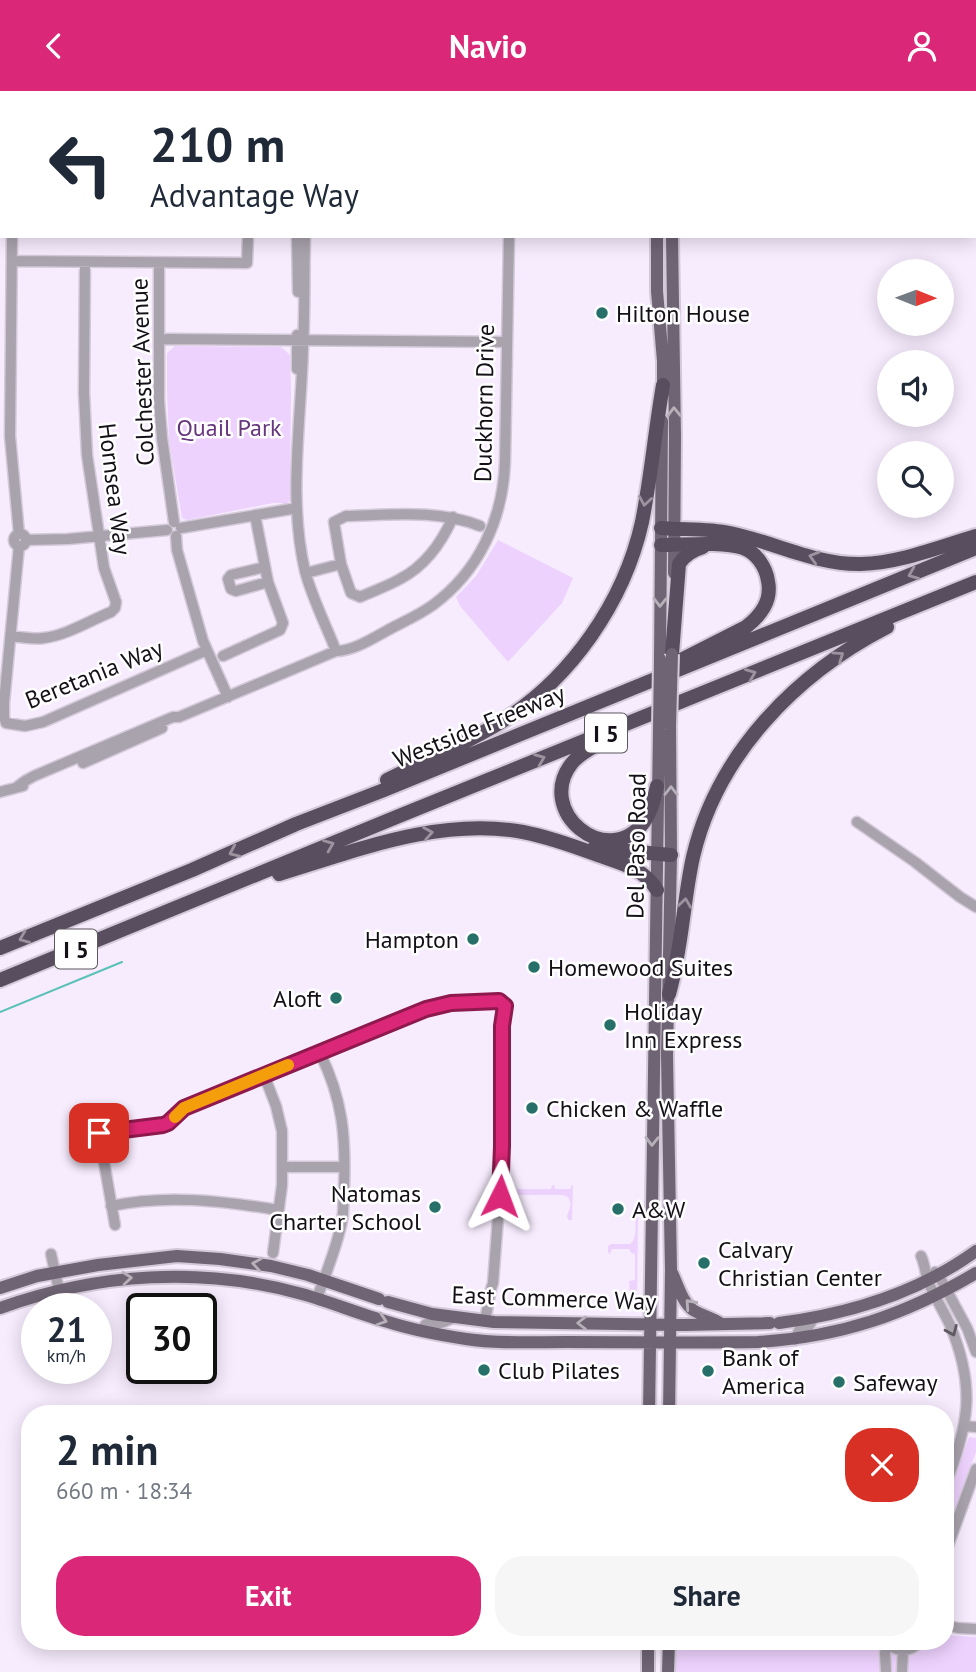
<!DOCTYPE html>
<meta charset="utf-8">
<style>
body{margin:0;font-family:"PT Sans",sans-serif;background:#f6f6f7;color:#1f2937;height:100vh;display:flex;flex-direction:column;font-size:26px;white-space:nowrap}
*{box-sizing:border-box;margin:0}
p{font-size:23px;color:#747a83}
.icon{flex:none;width:38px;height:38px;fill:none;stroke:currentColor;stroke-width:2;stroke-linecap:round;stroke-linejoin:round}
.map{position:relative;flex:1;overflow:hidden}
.drawer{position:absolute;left:21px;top:1314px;width:933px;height:245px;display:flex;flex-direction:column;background:#fff;border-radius:28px;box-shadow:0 4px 18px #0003}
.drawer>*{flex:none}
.hud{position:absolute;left:0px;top:0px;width:976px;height:147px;box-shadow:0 4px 18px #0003;background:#fff;color:#1f2937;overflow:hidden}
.needle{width:46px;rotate:91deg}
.controls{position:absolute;left:877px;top:168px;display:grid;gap:14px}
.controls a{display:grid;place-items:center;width:77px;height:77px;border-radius:50%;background:#fff;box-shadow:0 4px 18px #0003;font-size:35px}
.speed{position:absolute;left:21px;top:1202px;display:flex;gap:14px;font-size:35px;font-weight:700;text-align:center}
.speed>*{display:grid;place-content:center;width:91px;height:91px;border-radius:50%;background:#fff;box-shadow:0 4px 18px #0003;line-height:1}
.speed small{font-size:18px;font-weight:400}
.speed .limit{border:4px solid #111;border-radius:10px;background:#fff;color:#111}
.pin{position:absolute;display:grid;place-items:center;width:60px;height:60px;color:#fff;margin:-30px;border-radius:14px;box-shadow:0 4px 10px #0006}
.me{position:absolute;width:77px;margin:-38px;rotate:3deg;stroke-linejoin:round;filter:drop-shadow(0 0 5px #0008)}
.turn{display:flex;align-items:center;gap:24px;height:147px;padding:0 35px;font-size:32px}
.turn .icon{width:91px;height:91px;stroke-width:2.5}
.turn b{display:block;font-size:49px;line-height:60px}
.round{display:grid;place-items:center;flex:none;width:74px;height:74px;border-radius:28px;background:#f6f6f7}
.overview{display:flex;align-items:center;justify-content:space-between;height:119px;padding:0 35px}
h1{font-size:42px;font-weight:600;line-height:52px}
.cta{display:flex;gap:14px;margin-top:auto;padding:14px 35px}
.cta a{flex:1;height:80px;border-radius:28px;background:#db2777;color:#fff;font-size:28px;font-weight:600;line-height:80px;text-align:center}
.cta a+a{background:#f6f6f7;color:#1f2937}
header{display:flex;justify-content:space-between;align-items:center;height:91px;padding:0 35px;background:#db2777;color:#fff;font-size:32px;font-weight:600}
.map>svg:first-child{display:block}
</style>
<header><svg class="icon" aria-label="back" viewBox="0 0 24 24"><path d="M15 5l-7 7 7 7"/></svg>Navio<svg class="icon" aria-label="person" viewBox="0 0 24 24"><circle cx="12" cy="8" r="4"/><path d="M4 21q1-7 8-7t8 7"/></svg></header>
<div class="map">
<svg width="976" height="1581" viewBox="0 0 976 1581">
<rect width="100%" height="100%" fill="#f7ecfe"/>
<path fill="#edd2fd" d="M0,0H649V2H2V16H0Z
M175,255L281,256L290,264L291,297L290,405L291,409L285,414L281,412H273L187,429L182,427L169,350L167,300V262Z
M498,449L573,487L562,512L508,571L460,515L456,506L476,485Z
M511,1093L515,1094L516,1098H551L552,1094H554L555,1098H570L572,1094L573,1095L572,1129H568L567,1125L571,1113L568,1106L562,1104H512L510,1103Z
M635,1122H638L637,1218L633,1223L636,1216L632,1212H627L630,1204L629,1190L635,1189V1163L631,1162L629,1158H612L610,1163L608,1161V1155L611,1153H630C638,1147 635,1132 635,1122Z
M969,1346L976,1347V1361L945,1445V1413Z
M945,1544L976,1546V1581H676V1556L678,1550H880C894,1568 914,1570 928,1551L945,1550Z"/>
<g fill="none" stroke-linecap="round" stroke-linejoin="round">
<path stroke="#5ac1b7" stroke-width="2" d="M0,921L122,871"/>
<g stroke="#d3c9d9" stroke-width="13">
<path id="minor" d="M658,2V0
M673,2V0
M958,2V0
M975,38H976
M975,47H976
M12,145L10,345L19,443
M297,145L298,201
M305,145C304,183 305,220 303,257C301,331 288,408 305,480C312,507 326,534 336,560
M12,170L247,172L248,145
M159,172V310L162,347L174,431
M159,249L168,248L507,251
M297,278V244
M453,426C442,451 425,475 400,488C388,495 373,500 360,506L351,502L341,473L334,431L346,425C390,424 438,418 480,435
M181,437L297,417
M14 449a6 6 0 1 1 12 0a6 6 0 1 1-12 0Z
M176,445L177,459L203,550L228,606
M26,449L68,448L167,439
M19,455L4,612V626L6,632L25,635L43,631L207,559
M265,476L231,484L228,488L231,498L236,500L268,491
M306,482L341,473
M11,546C22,545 32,549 44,547C67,544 89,530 111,521L115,517L116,511L104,477L87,364L84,302L85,171
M223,565L280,539L283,532L268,491L255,424
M83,672L162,637
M17,696L25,690L34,685L173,626H179L336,560C354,560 375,546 390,538C405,530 419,524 433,514C479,480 503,428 505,371L509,145
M0,701L23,695
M857,731L915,771L960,806L976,816
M264,984L276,1015L282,1040V1094L273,1162
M282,1076H344
M111,1115C166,1103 223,1110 278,1119
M115,1134L99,1042L163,1034L168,1032L184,1017L426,918L451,912L499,910L505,915L502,935V1075L493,1192C488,1205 489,1218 484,1230
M51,1163L59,1199
M921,1165C925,1173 925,1182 928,1190C934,1205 943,1219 950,1234C976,1296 969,1334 945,1395
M935,1181L938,1183L967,1237L976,1261
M317,1207C326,1182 337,1156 342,1130C344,1120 343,1109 344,1098C346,1046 343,1009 320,962
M422,1240C427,1227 429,1234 439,1232C443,1232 449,1228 454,1227
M795,1249L799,1239L808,1236L814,1227
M965,1335L976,1336
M945,1463L976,1378
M945,1534L958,1537L976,1538
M885,1550C896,1562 910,1562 921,1550
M886,1581L885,1562L887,1553
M902,1581L903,1560"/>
</g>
<g stroke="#d3c9d9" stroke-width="16">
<path id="major" d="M0,27H2
M0,39H2
M657,145V200L663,270V302
M672,145L675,345L674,482
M660,568L662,330
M672,1182C678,1194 682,1211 693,1219C701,1224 712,1227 720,1232
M0,1197L37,1185L98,1174L177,1165L220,1168L271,1175L308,1184L379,1208
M388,1211L432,1223L494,1231L684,1234L770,1232
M0,1217C98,1182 202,1175 302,1203C331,1211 359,1223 388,1231C413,1239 440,1244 466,1248C499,1253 533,1251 566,1251C630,1251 694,1252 758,1251C840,1246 905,1224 976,1182
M779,1232C849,1223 918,1202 976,1160
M649,1323L659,639
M669,1323L671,1179L667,964L671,764L670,635
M648,1581V1550
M668,1581L669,1550"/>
</g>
<g stroke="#d3c9d9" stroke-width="18">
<path id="highway" d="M661,437C684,439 707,437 730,442C774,451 816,474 861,473C900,472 939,456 976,445
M661,454C683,454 723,450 743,457C756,461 766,476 768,490C772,510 761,524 746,536L681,569
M672,563L679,473C685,463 693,459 703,456
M603,650C592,657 580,662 572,672C534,720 607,780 644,731C652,720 654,707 657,695
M387,689C425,670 465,653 501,631C571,588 624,511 642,431C651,386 655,340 663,294
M594,757L671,764
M279,783C358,759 440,726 523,741C548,746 571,754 595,763C619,772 643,776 657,799
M0,857L192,779L296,733L384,699L976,457
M0,889L399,725L976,491
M669,903C682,858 683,811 693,766C717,663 796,583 887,536"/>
</g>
<use href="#minor" stroke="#a9a3ad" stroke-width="10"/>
<use href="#major" stroke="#6e6474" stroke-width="12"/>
<use href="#highway" stroke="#594e60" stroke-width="14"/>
<g stroke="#d3c9d9" stroke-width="16" stroke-linecap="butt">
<path id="major-bridge" d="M670,635L672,563
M659,639L660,568"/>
</g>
<use href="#major-bridge" stroke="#6e6474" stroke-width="12"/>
</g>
<defs><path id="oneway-chevron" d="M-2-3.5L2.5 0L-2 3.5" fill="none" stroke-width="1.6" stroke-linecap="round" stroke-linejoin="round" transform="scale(1.75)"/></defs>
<g stroke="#b6b1b9">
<use href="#oneway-chevron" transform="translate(674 321) rotate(-91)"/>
<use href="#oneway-chevron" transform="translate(660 511) rotate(91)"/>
<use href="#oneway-chevron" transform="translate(671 700) rotate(-90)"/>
<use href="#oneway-chevron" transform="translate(652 1050) rotate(91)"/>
<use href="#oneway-chevron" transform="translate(257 1173) rotate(-171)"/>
<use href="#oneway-chevron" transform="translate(127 1187) rotate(-5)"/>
<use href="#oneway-chevron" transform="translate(690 1213) rotate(-132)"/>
<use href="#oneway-chevron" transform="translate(382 1229) rotate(18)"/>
<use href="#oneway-chevron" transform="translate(582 1232) rotate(-180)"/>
</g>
<g stroke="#9b949f">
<use href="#oneway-chevron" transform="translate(645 410) rotate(99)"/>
<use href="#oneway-chevron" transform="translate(814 466) rotate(-164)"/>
<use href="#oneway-chevron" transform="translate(913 483) rotate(158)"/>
<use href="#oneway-chevron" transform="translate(839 565) rotate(-34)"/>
<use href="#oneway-chevron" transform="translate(751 583) rotate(-22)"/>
<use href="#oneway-chevron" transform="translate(540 668) rotate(-22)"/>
<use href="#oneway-chevron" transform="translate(428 742) rotate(-10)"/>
<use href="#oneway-chevron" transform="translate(329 754) rotate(-22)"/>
<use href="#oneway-chevron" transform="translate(234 761) rotate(156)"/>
<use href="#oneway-chevron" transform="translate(685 812) rotate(-82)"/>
<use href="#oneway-chevron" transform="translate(24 847) rotate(158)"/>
</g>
<use stroke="#5f5a62" href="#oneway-chevron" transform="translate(952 1240) rotate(67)"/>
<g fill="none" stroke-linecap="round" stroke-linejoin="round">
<g stroke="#8e194d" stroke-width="18">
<path id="route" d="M99,1042L163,1034L168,1032L184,1017L426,918L451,912L499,910L505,915L502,935V1055L500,1105"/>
</g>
<use href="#route" stroke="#db2777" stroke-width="12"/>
<path stroke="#f59e0b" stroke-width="12" d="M175,1026L184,1017L288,974"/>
</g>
<g fill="#27706a" stroke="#fefefe" stroke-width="2.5">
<circle cx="602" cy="222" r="7"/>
<circle cx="473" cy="848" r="7"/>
<circle cx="534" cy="876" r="7"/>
<circle cx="336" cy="907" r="7"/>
<circle cx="610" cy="934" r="7"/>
<circle cx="532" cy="1017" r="7"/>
<circle cx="435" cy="1116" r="7"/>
<circle cx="618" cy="1118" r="7"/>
<circle cx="704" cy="1172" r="7"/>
<circle cx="484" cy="1279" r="7"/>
<circle cx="708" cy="1280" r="7"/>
<circle cx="839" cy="1291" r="7"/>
</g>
<g text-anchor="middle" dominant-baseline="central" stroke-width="5" stroke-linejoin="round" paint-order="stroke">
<g fill="#fefefe" stroke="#5b575d" stroke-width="2">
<rect x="585" y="622.5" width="42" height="39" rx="5"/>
<rect x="55" y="838.5" width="42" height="39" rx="5"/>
</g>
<g font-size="23" font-weight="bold" fill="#151018">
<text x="606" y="642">I 5</text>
<text x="76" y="858">I 5</text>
</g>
<g font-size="24" fill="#151018" stroke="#fefefe" text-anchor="start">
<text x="616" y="222">Hilton House</text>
<text x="459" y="848" text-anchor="end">Hampton</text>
<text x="548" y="876">Homewood Suites</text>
<text x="322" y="907" text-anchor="end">Aloft</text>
<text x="624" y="920">Holiday<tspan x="624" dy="28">Inn Express</tspan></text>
<text x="546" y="1017">Chicken &amp; Waffle</text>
<text x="421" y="1102" text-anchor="end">Natomas<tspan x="421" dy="28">Charter School</tspan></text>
<text x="632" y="1118">A&amp;W</text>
<text x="718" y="1158">Calvary<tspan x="718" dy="28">Christian Center</tspan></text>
<text x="722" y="1266">Bank of<tspan x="722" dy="28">America</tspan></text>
<text x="498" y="1279">Club Pilates</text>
<text x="853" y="1291">Safeway</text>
</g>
<g font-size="24" fill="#151018" stroke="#fefefe">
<text transform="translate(142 281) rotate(-92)">Colchester Avenue</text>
<text transform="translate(484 312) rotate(-89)">Duckhorn Drive</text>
<text transform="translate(115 398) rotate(83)">Hornsea Way</text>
<text transform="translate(94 583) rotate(-22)">Beretania Way</text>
<text transform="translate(479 635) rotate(-22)">Westside Freeway</text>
<text transform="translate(636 755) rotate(-89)">Del Paso Road</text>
<text transform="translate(554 1207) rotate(2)">East Commerce Way</text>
</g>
<g font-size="24" fill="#66367f" stroke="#fefefe">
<text x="229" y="336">Quail Park</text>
</g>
</g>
</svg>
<div class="controls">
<a><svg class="needle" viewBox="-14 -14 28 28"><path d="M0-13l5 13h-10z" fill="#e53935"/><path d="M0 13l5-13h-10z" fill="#747a83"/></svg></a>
<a><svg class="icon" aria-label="sound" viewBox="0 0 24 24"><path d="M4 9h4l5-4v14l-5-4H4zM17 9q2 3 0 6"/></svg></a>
<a><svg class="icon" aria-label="search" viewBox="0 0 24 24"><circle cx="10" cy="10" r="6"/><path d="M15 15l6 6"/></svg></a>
</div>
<div class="speed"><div>21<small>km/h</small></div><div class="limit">30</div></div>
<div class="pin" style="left:99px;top:1042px;background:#d93025"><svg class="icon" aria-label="arrive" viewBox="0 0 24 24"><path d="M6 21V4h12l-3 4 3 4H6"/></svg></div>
<svg class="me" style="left:500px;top:1105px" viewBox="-20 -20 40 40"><path d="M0-17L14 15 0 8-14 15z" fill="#db2777" stroke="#fff" stroke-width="4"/></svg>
<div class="hud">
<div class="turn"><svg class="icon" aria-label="left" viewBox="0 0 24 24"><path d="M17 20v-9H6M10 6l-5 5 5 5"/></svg><div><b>210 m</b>Advantage Way</div></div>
</div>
<section class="drawer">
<div class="overview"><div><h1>2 min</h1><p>660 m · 18:34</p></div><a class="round" style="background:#d93025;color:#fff"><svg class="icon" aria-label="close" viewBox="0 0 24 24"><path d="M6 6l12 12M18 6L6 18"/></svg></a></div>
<div class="cta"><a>Exit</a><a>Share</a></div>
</section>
</div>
